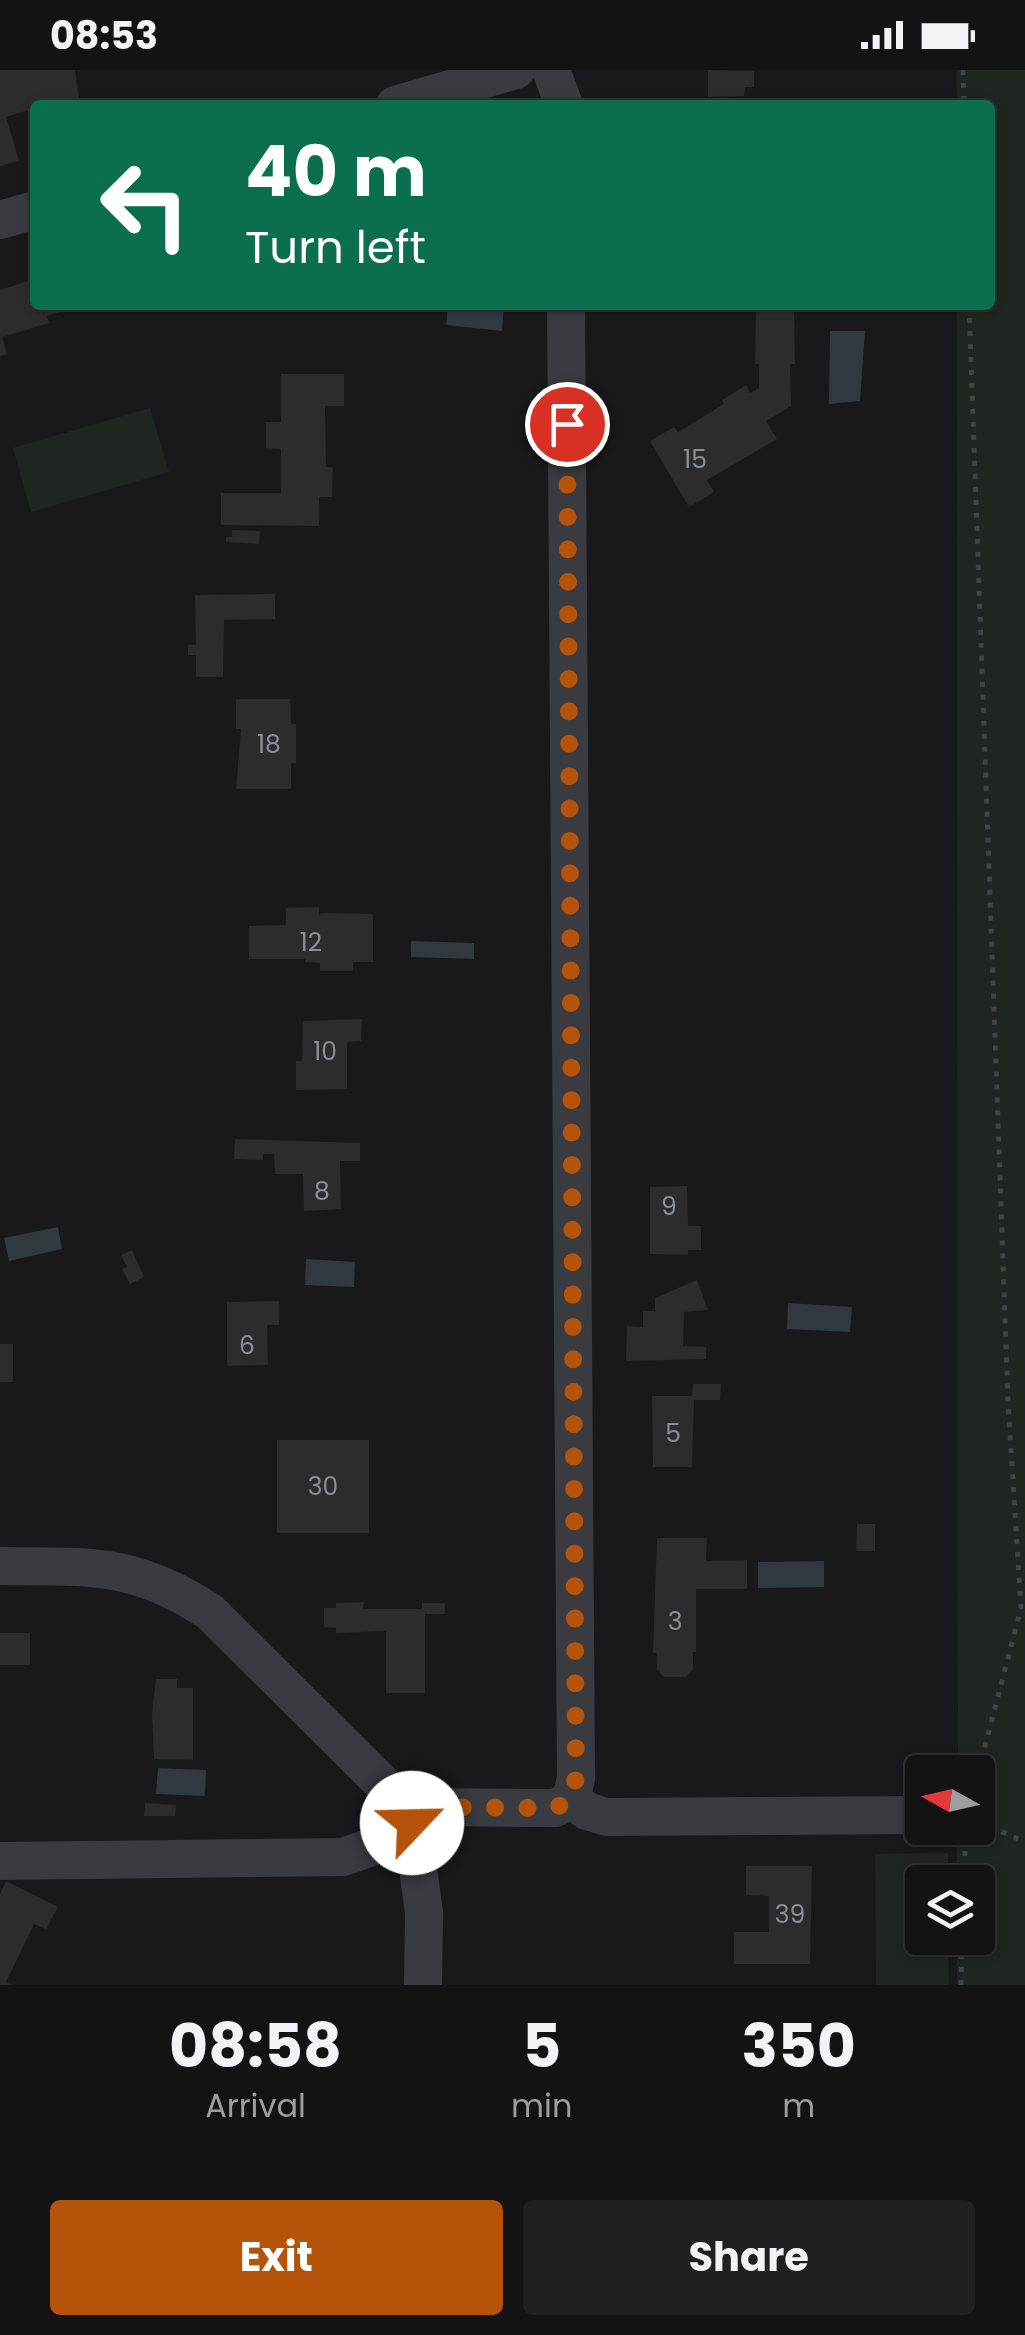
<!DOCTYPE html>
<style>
body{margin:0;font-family:Poppins,sans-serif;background:#202022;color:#f1f3f6;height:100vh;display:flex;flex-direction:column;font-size:38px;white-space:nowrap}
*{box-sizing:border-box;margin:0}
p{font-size:32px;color:#9d9ea0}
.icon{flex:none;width:55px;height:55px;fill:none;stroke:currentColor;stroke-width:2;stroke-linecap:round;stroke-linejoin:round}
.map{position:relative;height:1915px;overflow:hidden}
.side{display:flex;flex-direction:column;background:#131314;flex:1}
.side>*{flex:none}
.top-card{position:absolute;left:30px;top:30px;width:965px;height:210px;border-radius:10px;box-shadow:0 2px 8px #0004,0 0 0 2px #323234;background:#0b6e4f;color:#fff;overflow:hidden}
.needle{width:65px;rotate:278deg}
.controls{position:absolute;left:905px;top:1685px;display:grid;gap:20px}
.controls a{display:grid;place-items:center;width:90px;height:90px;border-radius:10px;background:#131314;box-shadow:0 2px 8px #0004,0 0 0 2px #323234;font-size:50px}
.pin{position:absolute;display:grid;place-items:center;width:85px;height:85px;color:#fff;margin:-42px;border:5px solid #fff;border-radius:50%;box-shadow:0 2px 10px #0007}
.me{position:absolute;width:110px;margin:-55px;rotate:66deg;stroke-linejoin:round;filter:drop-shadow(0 0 8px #0008)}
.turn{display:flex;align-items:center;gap:35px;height:210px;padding:0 50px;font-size:45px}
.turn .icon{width:130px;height:130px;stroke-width:2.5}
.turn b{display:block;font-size:70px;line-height:85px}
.eta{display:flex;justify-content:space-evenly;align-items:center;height:170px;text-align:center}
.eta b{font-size:60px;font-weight:700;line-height:70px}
.button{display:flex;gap:20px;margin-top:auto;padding:20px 50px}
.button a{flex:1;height:115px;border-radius:10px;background:#b45309;color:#fff;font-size:40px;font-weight:700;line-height:115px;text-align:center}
.button a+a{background:#202022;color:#f1f3f6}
.status{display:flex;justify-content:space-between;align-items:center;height:70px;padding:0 50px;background:#131314;direction:ltr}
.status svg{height:28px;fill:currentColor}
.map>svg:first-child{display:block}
</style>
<div class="status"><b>08:53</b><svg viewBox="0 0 49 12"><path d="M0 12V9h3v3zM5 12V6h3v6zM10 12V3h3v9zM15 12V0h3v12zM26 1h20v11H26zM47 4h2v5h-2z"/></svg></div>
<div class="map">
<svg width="1025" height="1915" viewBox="0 0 1025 1915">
<rect width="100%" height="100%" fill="#19191b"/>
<path fill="#1f2620" d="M957,0H1025V1915H957V1868H978V1812H957V1758H978V1702H958L957,235H990V35H957Z
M150,338L169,402L31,442L13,378Z
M948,1783V1812H922V1868H948L949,1915H876L875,1784Z"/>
<path fill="#2f393e" d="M448,235H504L502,261L446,255Z
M830,261H865L860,331L829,334Z
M411,871L474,873V889L411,887Z
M58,1157L62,1179L9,1191L4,1168Z
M306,1189L355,1192L354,1217L305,1215Z
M788,1233L852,1237L850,1262L787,1259Z
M824,1491V1517L758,1518V1492Z
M158,1698L206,1700L205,1726L156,1724Z"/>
<path fill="#2c2c2f" d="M0,0H75L80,35H35V38L6,47L19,91L0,96Z
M708,0L754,1V17H745L744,26L708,27Z
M35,209V235H72L73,238L47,246L49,253L2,267L7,284L0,286V220Z
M794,235L795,294H790L791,336L766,351L777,369L707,410L714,422L689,437L650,371L674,357L678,362L724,334L722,330L746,315L750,323L759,318V294H755L756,236Z
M281,304H344V336H325L326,397H333L332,427H319V456L221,455V423H281V379L266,378V352H281Z
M232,460L260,461L259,474L226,472V467H232Z
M275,524V549L224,550L223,607H196V585H188V575H196L195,525Z
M236,629H290L291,654H296V693H291V719H236L241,659H236Z
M319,837V846L321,843L373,844V892H353V901H320V893L305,892V889H249V856L286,855V838Z
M362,949L361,971L347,972V1019L296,1020V991H302L303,951Z
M235,1069L360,1073V1091H340L341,1139L304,1141L303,1104H275L274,1084H263V1090L234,1089Z
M687,1116L688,1156H701V1180H688V1185L650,1184V1117Z
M132,1180L144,1207L130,1214L122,1199L127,1197L121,1185Z
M697,1210L708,1240L684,1242L683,1276L706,1277V1289L626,1291L627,1256L643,1257V1241H655V1228Z
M279,1231V1255H267L268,1295L227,1296V1232Z
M0,1274H13V1312H0Z
M693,1314H721L720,1330H694L692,1397H653L652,1326H692Z
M277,1370H369V1463H277Z
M857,1454H875V1481H856Z
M657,1468H707L706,1491L747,1490V1519H696V1582H693V1600L686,1607H664L657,1600V1583H653Z
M364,1532L363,1539H422V1533H445V1544H425V1623H386V1561L336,1563V1558L324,1557V1538H336V1533Z
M0,1563H30V1595H0Z
M156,1609H177V1618H193V1690L154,1689L152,1644Z
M145,1733L176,1735L175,1746H144Z
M746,1796H812L810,1894H734V1862H769V1826L746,1825Z
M6,1811L58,1837L46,1859L34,1854L6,1912L13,1915H0V1824Z"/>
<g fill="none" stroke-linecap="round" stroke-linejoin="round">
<path stroke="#404247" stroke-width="5" stroke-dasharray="5 8" stroke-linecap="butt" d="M963,0L964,35
M969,235L1008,1332L1021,1538L978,1703
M978,1751L1025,1772
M964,1812L966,1758
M961,1915L962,1868"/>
<path stroke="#3a3b40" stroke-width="38" d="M551,0L564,35
M395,35L516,0
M0,150L35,140
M566,235L576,1708L571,1730
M0,1496C88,1497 133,1491 210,1542L395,1726L414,1737L555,1738L571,1730
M571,1730L587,1741L606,1747L922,1745
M414,1737L412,1753L424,1843L423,1915
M0,1791L343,1787L380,1774L412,1753"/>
</g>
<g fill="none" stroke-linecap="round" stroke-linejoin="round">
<path stroke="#b45309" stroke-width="18" stroke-dasharray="0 32.4" d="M412,1753L414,1737L555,1738L570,1730L576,1708L567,354"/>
</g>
<g text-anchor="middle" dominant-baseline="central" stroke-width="10" stroke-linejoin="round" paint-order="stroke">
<g font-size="25" fill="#8b8f96">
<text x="695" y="389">15</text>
<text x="269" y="674">18</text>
<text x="311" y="872">12</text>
<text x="325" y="981">10</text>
<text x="322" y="1121">8</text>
<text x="669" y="1136">9</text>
<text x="247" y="1275">6</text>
<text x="673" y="1363">5</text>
<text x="323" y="1416">30</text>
<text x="675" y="1551">3</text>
<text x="790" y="1844">39</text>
</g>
</g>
</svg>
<div class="controls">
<a><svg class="needle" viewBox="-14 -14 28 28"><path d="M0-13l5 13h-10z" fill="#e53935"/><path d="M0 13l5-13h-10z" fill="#9d9ea0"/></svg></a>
<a><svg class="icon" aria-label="layers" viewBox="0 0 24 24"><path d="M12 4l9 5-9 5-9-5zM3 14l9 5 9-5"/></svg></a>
</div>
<div class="pin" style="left:567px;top:354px;background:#d93025"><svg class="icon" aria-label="arrive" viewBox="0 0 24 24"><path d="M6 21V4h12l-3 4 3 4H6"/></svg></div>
<svg class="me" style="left:412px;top:1753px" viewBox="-20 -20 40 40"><circle r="19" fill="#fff"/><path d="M0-13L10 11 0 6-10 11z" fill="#b45309"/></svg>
<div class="top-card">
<div class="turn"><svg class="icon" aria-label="left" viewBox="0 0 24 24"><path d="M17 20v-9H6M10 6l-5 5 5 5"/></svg><div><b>40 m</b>Turn left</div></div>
</div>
</div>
<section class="side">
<div class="eta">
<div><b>08:58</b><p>Arrival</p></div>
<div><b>5</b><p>min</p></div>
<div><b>350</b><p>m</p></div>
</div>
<div class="button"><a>Exit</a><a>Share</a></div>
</section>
